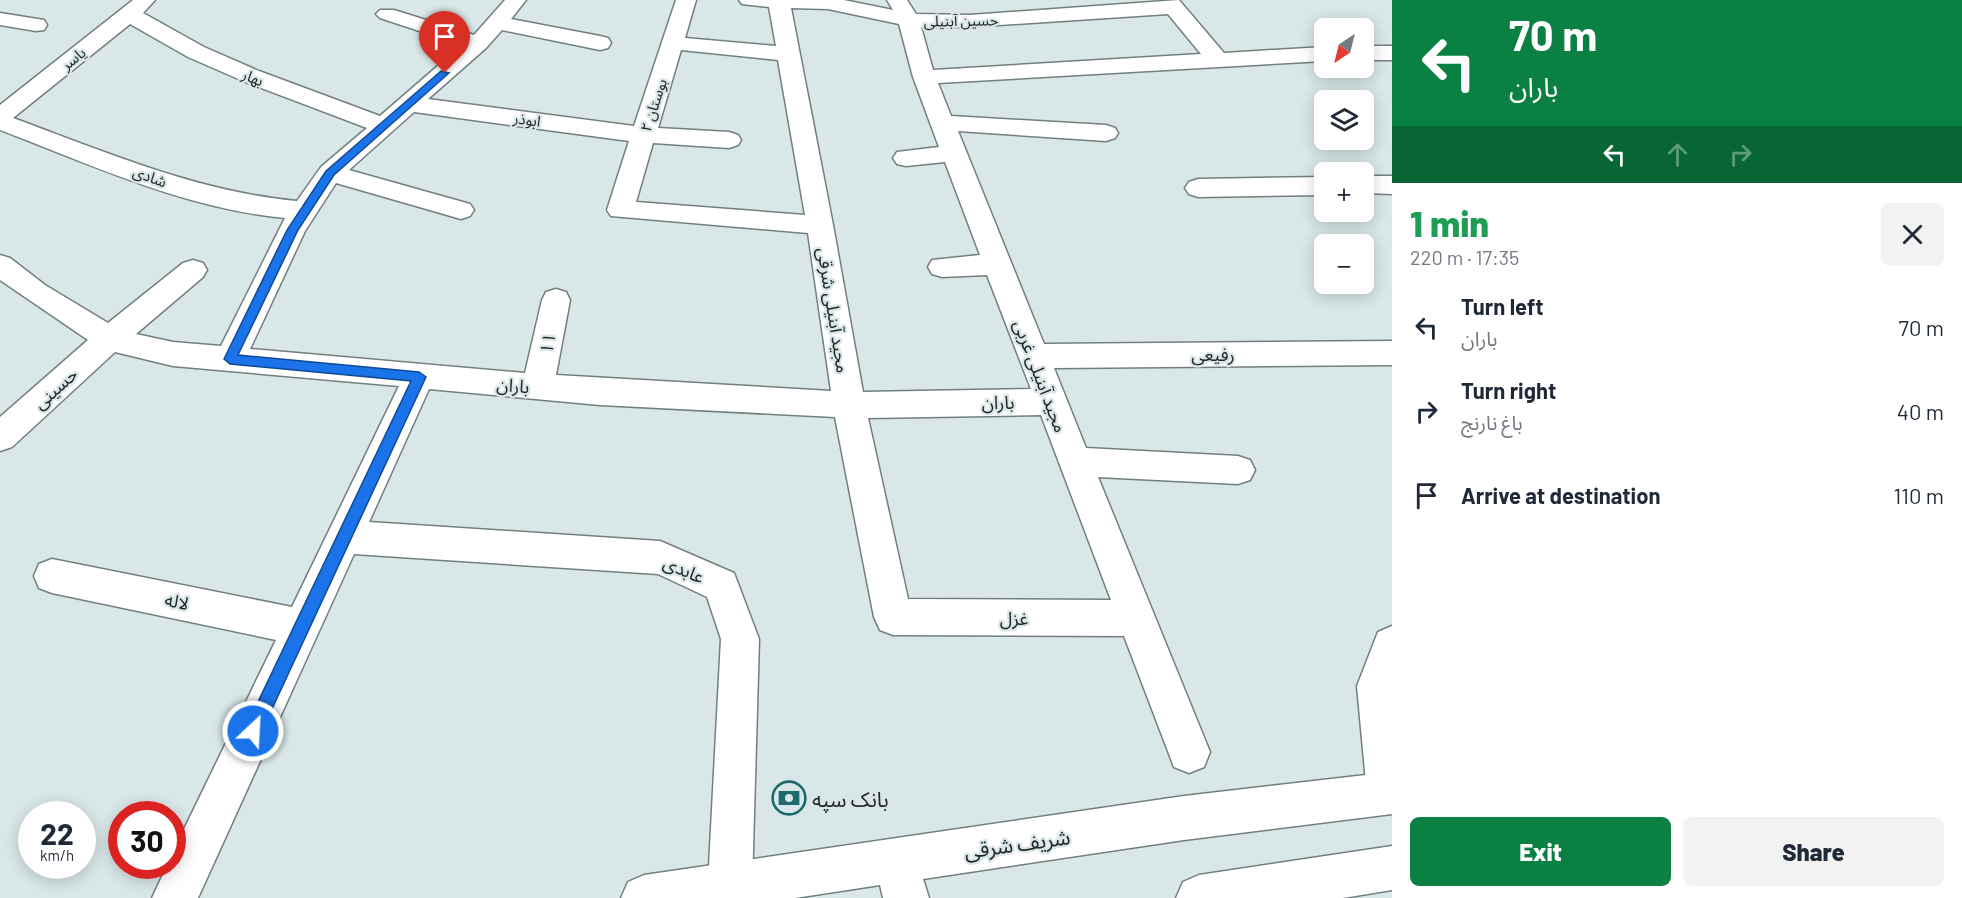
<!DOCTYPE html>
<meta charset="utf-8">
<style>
body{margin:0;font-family:Barlow,"Noto Sans Arabic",sans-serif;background:#f2f2f3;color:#1f2937;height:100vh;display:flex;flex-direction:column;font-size:22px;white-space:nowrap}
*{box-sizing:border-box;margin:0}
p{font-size:20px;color:#747a83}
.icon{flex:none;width:33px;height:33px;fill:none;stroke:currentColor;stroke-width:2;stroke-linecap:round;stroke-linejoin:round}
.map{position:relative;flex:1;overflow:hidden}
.panel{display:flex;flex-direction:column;background:#fff;width:570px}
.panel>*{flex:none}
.guide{background:#0b8043;color:#fff;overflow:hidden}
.needle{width:39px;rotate:215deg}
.buttons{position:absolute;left:1314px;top:18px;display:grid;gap:12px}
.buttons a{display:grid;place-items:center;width:60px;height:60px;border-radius:9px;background:#fff;box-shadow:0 3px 15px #0003;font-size:30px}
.speed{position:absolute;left:18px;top:801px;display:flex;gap:12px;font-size:30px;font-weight:700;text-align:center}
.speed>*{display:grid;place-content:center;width:78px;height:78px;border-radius:50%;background:#fff;box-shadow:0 3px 15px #0003;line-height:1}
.speed small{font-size:15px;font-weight:400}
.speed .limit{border:9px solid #d22;background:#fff;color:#111}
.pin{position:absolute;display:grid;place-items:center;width:51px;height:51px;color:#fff;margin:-62px -26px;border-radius:50% 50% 50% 0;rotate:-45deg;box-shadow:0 0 6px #0007}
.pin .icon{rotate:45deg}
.me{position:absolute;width:66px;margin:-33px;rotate:25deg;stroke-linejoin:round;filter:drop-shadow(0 0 4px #0008)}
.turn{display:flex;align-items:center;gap:21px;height:126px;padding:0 18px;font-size:27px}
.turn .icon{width:78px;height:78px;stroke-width:2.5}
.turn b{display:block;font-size:42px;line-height:51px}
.lanes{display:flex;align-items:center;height:57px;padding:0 18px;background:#0003;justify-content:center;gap:30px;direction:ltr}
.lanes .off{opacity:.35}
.round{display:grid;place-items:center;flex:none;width:63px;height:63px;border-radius:9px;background:#f2f2f3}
.summary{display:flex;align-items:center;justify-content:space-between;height:102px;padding:0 18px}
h1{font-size:36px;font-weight:800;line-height:45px;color:#1e9e55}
.primary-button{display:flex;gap:12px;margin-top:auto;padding:12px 18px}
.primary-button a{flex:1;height:69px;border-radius:9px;background:#0b8043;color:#fff;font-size:24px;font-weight:800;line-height:69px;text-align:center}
.primary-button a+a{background:#f2f2f3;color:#1f2937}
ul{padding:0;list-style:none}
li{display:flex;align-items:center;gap:18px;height:84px;padding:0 18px}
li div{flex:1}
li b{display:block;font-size:22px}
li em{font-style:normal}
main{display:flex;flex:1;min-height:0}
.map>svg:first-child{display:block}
</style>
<main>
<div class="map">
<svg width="1392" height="898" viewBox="0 0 1392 898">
<rect width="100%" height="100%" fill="#d9e7e8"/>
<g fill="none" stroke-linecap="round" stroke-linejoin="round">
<g stroke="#727f7f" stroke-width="3">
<path id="street" d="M133,0H155L143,13L204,47L259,71L380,116L462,45L380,18L376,14L380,10H394L474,35L505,0H526L511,19L600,36L608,38L611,43L608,48L600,50L502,30L486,48L428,99L634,126L676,0H696L685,38L776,46L769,7L742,4L739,0H844L893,10L887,0H907L916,14L970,15L1179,0L1224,53L1324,47V61L938,83L951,116L1106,125L1115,128L1118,133L1115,138L1106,141L958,131L1044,344L1392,341V365L1054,368L1086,448L1238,456L1250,460L1255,470L1250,480L1238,484L1098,477L1210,752L1204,767L1189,773L1174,767L1124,636L893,635L880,630L874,617L835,417L600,405L429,389L369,522L660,541L734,573L759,639L752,885L747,898H713L708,885L721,639L707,597L658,574L354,554L198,898H152L167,866H172V854L276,640L52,593L39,588L34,576L39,564L52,559L292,607L399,386L173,366L115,352L12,447L0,451V417L88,340L0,280V255L10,258L45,285L108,323L183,263L193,260L203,263L207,270L203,277L136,334L173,342L221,346L285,218C186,209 92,165 0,130V105ZM791,8L828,9L899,24L913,77L939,147L897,152L893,158L897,164L906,166L945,162L980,255L932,260L928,267L932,274L942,277L987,275L1031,389L863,392L833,225ZM1168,14L1201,54L933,70L921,27H970ZM130,24L188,57L243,81L367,128L321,167L297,201C198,192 106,152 13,118ZM681,50L778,60L805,215L636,202L653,143L729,148L738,145L741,140L738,135L729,132L658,128ZM414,112L629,141L607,210L611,216L808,233L831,391L556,375L570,300L566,292L556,289L546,292L542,300L525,373L250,349L305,231L336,183L461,219L470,216L474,210L470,204L349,170ZM1041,415L1111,600L908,599L868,418Z
M0,13L44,20L47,25L44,30L36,31L0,25Z
M1364,46H1392V60H1364Z
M1364,176H1392V194L1364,193Z
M1324,177V195L1198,197L1189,194L1185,188L1189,182L1198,179Z
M1392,626V813L1388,814L1373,808L1367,793L1357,686L1378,632Z"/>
</g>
<g stroke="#727f7f" stroke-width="3">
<path id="secondary" d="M1392,772V814L1184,840L923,879L929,898H883L880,885L795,898H621L628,882L644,875L1184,796Z
M1392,846V890L1343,898H1176L1183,882L1199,875Z"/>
</g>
<use href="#street" fill="#fff" fill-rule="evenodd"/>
<use href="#secondary" fill="#fff" fill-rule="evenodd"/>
</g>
<path fill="#1a73e8" stroke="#114b97" stroke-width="1.5" d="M441,71L449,73L334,175L298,230L238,355L419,372L426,377L259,737L253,740L247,737L244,731L247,725L411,381L230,364L224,359L287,230L326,171Z"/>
<defs>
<g id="bank-ring" transform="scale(1.725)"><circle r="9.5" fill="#d9e7e8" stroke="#1d6a6e" stroke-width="1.5"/><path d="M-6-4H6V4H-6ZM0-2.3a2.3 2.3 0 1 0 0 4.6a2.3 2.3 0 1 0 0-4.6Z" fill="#1d6a6e"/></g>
</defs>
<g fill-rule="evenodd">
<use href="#bank-ring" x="789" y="798"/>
</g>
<g text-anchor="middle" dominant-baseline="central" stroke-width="4.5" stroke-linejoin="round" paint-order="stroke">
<g font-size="15" fill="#212727" stroke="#d9e7e8">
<text transform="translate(961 20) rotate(-1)">حسین آبنیلی</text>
<text transform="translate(73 58) rotate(-39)">یاسر</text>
<text transform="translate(253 77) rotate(22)">بهار</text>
<text transform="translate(653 105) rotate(-72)">بوستان ۲</text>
<text transform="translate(527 119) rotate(8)">ابوذر</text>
<text transform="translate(150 176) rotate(20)">شادی</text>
</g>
<g font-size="18" fill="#212727" stroke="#d9e7e8">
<text transform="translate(834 310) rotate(81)">مجید آبنیلی شرقی</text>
<text transform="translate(547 343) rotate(-79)">۱۱</text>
<text x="1213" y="354">رفیعی</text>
<text transform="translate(1041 376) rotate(69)">مجید آبنیلی غربی</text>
<text transform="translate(513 385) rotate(5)">باران</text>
<text transform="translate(55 388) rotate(-42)">حسینی</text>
<text transform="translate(998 402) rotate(-1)">باران</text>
<text transform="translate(684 569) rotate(23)">عابدی</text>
<text transform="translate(177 601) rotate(12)">لاله</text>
<text x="1014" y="618">غزل</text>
</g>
<g font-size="21" fill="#212727" stroke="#d9e7e8" text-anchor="start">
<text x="812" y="798">بانک سپه</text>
</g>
<g font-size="21" fill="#212727" stroke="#d9e7e8">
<text transform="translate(1017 843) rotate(-8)">شریف شرقی</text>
</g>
</g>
</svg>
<div class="buttons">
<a><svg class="needle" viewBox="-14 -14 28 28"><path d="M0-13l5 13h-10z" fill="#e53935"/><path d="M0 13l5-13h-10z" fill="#747a83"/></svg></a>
<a><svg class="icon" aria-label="layers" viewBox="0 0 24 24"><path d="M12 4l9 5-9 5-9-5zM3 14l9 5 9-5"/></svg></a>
<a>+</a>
<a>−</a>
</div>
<div class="speed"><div>22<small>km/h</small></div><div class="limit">30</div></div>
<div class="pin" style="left:445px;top:73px;background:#d93025"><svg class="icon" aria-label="arrive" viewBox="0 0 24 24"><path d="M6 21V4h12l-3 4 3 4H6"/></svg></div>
<svg class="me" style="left:253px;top:731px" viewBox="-20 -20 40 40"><circle r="17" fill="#1a73e8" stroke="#fff" stroke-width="3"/><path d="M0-11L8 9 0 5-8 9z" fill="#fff"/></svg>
</div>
<section class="panel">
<div class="guide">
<div class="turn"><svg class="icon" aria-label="left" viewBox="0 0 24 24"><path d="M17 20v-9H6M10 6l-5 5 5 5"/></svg><div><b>70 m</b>باران</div></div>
<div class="lanes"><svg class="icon" aria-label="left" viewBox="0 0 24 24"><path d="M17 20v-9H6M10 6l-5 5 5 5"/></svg><svg class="icon off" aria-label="ahead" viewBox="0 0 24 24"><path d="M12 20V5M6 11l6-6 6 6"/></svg><svg class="icon off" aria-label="right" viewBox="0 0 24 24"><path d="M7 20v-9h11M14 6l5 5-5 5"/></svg></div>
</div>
<div class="summary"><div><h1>1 min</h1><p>220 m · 17:35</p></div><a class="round"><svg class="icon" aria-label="close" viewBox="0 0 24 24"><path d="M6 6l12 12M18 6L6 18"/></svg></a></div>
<ul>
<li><svg class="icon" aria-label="left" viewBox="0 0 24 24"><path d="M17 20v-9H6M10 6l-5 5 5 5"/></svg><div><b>Turn left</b><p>باران</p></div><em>70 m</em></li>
<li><svg class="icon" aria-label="right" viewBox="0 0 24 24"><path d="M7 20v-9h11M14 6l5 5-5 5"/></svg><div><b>Turn right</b><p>باغ نارنج</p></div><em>40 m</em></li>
<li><svg class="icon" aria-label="arrive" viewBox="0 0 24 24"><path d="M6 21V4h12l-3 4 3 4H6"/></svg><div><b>Arrive at destination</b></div><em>110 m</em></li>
</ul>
<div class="primary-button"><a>Exit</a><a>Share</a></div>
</section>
</main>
